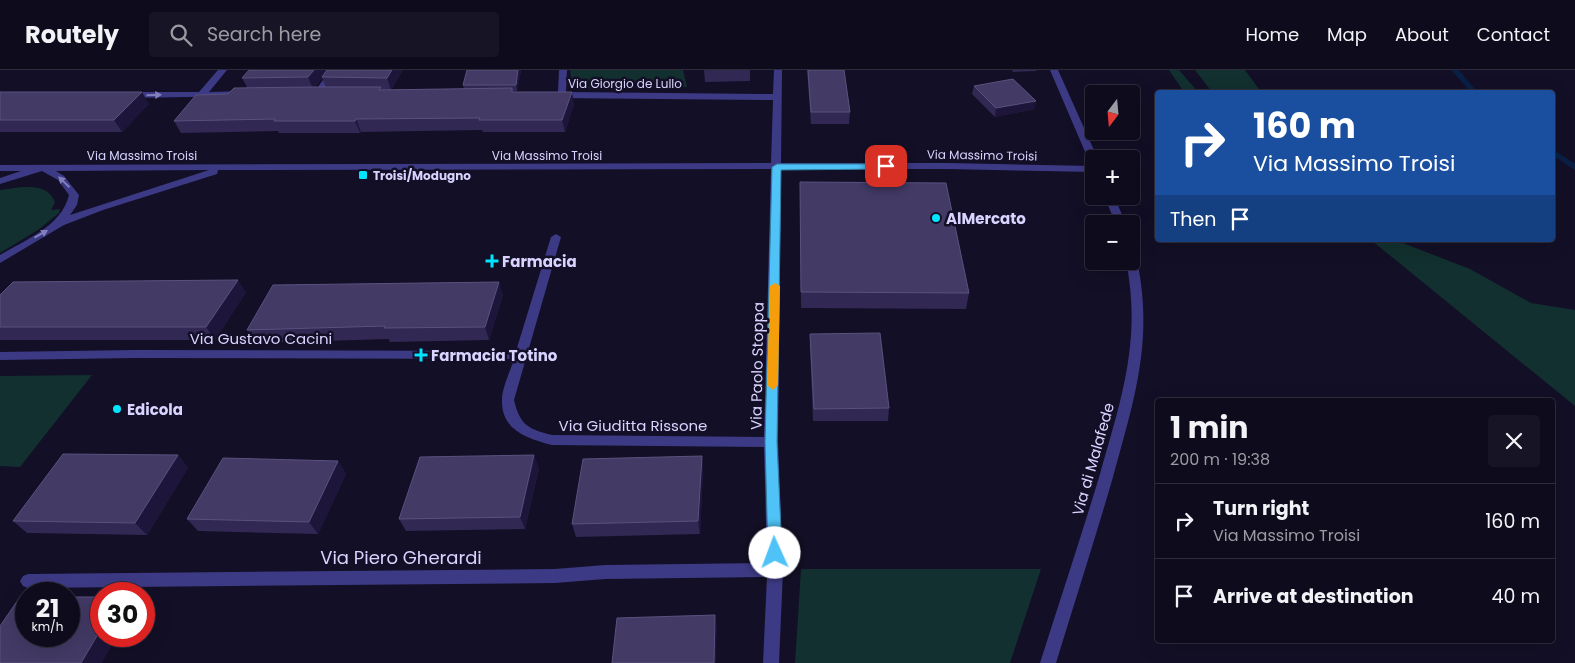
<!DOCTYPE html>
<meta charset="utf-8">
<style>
body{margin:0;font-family:Poppins,sans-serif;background:#171425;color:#f1f3f6;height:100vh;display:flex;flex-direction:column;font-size:19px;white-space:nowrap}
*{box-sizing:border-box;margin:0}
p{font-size:16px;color:#9b9ba3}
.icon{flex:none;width:28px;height:28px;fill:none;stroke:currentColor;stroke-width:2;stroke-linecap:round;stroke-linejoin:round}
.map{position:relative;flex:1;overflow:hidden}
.sheet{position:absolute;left:1155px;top:328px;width:400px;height:245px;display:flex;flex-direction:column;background:#0e0b1c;border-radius:5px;box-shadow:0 5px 20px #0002,0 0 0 1px #2e2b3b}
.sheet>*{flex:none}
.top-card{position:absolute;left:1155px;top:20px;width:400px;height:152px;border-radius:5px;box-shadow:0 5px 20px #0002,0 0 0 1px #2e2b3b;background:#1a4fa0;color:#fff;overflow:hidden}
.needle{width:32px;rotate:196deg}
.fabs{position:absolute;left:1085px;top:15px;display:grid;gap:10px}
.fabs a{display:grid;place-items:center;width:55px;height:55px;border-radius:5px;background:#0e0b1c;box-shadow:0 5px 20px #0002,0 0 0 1px #2e2b3b;font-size:25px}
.speed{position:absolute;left:15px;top:512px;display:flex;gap:10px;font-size:25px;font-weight:700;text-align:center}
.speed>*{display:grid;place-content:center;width:65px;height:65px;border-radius:50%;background:#0e0b1c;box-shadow:0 5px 20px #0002,0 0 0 1px #2e2b3b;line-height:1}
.speed small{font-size:12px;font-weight:400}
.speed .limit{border:8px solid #d22;background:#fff;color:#111}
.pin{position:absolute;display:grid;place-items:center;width:42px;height:42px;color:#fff;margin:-21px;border-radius:10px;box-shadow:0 2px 8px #0006}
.me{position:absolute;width:55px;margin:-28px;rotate:358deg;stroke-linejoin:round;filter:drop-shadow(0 0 4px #0008)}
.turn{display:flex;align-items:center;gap:18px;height:105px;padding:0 15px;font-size:22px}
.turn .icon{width:65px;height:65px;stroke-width:2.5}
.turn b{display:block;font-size:35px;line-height:42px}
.then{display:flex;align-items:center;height:48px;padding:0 15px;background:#0003;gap:10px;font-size:19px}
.round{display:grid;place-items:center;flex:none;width:52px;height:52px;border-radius:5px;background:#171425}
.headline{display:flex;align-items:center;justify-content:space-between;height:85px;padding:0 15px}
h1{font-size:30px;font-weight:700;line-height:38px}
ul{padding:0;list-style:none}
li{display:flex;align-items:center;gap:15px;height:75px;padding:0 15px;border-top:1px solid #2e2b3b}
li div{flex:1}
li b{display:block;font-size:19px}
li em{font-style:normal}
header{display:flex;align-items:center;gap:30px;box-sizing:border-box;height:70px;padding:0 25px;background:#0e0b1c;border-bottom:1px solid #2e2b3b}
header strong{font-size:24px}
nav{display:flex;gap:28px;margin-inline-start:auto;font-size:18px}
.search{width:350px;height:45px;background:#171425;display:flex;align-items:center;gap:12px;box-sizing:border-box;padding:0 18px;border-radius:5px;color:#9b9ba3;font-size:19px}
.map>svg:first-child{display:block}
</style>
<header>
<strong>Routely</strong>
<div class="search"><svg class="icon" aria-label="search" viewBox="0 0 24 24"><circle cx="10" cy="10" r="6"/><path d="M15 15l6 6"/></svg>Search here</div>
<nav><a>Home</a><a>Map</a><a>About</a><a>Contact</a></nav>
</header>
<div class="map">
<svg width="1575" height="593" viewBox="0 0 1575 593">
<rect width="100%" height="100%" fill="#130f26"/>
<path fill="#12302f" d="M570,0H683L687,17L573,19Z
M1169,0H1179L1198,22H1184Z
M1195,0H1245L1261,22H1212Z
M22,117C38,117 48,117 55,132L51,140L60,139L59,143L38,160L0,183V120Z
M1371,170H1395L1470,199L1531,233L1575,240V336Z
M92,305L20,397L0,396V306Z
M801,499H1041L1010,593H795Z"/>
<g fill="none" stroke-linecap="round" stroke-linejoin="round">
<path stroke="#0a1f44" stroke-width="5.5" d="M1455,0L1474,22
M1552,82L1575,97"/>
<path fill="#3d3a85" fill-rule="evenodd" d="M218,0H227L209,22L244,21L248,24L247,26L127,28L123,25L127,22H199Z
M330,0H338L320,26H314L313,24Z
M559,0H567L566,22L773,24L774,0H782L781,93H947L1094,96V102L947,99H781L778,372L783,500L779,593H763L767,507L605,509L555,513L28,518L23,516L20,511L23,506L28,504L555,499L605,495L767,493L764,377L552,375C529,369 501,361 502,330C502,318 510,302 514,289L135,288L0,290V282L135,280L516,281L551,167L556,164L561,167L514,330C520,355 528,359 552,365L764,367L771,99L218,100L217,104L103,140L64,155L0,193V185C25,170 62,156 69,125L58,110L42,101L0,114V108L21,101H0V95L771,93L773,30L557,28L553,25L558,22ZM209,100L70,145L77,135L79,125L64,106L56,101Z
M1050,0H1058L1098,89H1094V94L1089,91Z
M1104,126H1114L1126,154H1116Z
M1131,187L1137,190C1154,271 1134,330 1113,407C1095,469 1075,531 1056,593H1040C1060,530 1081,467 1100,404C1121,330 1142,269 1126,191H1131Z"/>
</g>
<path fill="#312854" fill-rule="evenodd" d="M403,0L391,20H382L464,19L463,15L467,0H521L517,21H513V22L574,34L565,62H483L482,60L361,62L360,63H279L278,61L181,63L174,51L228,24L247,17L242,8ZM322,8L326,17H315Z
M704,0H750V11L705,12Z
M807,0H844L850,42L849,54H811Z
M1012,0H1037L1036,1L1013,2Z
M974,16L1036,31L1034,39L995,47L972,24Z
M0,22L149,34L122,62H0Z
M800,128L969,223L966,239L801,238Z
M246,222L215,270H0V225Z
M503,225L489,270L390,272L389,269L255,273L247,260Z
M810,264L889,338L888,351H813L810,277Z
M178,385L188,398L147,465L27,463L13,451Z
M702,386L703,399L700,464L576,467L572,454Z
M338,391L346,404L318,464L198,461L187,449Z
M539,398L525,459L406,461L399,449Z"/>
<path fill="#1d163a" d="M314,0H328L313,19L308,7Z
M392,0H403L391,20L387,8Z
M518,0H521L517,21L516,15Z
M142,22L149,34L122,62L114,50Z
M572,22L574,34L565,62L562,50Z
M1036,31L1034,39L995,47L996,38Z
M356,49L361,62L360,63L355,51Z
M238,210L246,222L215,270L206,257Z
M499,212L503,225L489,270L485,257Z
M178,385L188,398L147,465L135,453Z
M534,385L539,398L525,459L520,447Z
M702,386L703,399L700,464L698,451Z
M338,391L346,404L318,464L309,452Z
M715,545L717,557L716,593H714Z
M101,559V566H117L102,593H81Z"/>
<path fill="#433a66" stroke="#5a527e" d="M249,0H314L308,7L242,8Z
M327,0H392L387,8L322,7Z
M467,0H518L516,15H463Z
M808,0H844L850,42H811Z
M1013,9L1036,31L996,38L974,16Z
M312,17H381L379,20L512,18V22H572L562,50H479L480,48L356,49L355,51H274L275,49L174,51L196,25L228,24L234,18Z
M0,22H142L114,50H0Z
M800,112L946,113L969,223L801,222Z
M238,210L206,257H0V225L13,212Z
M499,212L485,257L384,258L385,256L247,260L273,215Z
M880,263L889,338L814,339L810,264Z
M63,384L178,385L135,453L13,451Z
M534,385L520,447L399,449L420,387Z
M702,386L698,451L572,454L583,389Z
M223,388L338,391L309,452L187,449Z
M20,527H26V566H69V527H101V559L81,593H0V556Z
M715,545L714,593H612L617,548Z"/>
<defs><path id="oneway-solid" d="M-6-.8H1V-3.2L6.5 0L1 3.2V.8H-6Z" transform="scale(1.25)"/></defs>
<g fill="#837fbc">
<use href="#oneway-solid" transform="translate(154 25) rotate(-1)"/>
<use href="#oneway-solid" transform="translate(64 112) rotate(-136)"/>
<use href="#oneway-solid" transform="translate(41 164) rotate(-29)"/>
</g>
<path fill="#4fc3f7" stroke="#337fa1" d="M777,94H886L890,96L886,99L781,100L777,372L782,483L780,487L775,489L770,487L768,483L765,372L772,97Z"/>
<path fill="#f59e0b" d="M775,213L780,216L778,315L773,320L767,315L770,216Z"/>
<g fill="#00e5ff" stroke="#130f26" stroke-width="2">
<rect x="358" y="100" width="10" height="10" rx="2.5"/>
<circle cx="936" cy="148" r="5"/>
<path d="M489.5 183.5h5v5h5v5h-5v5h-5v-5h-5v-5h5z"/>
<path d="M418.5 277.5h5v5h5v5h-5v5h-5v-5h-5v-5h5z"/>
<circle cx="117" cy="339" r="5"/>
</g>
<g text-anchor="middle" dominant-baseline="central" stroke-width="5" stroke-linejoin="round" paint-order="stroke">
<g font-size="12" fill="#d9d4ff" stroke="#130f26">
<text x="625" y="13">Via Giorgio de Lullo</text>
<text x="142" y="85">Via Massimo Troisi</text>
<text x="547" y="85">Via Massimo Troisi</text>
<text transform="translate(982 85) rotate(1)">Via Massimo Troisi</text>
</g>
<g font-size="12" font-weight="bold" fill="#d9d4ff" stroke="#130f26" text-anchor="start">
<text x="373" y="105">Troisi/Modugno</text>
</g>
<g font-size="15" font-weight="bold" fill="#d9d4ff" stroke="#130f26" text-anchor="start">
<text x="946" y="148">AlMercato</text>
<text x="502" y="191">Farmacia</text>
<text x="431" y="285">Farmacia Totino</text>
<text x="127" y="339">Edicola</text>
</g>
<g font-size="15" fill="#d9d4ff" stroke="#130f26">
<text x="261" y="268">Via Gustavo Cacini</text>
<text transform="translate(757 296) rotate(-89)">Via Paolo Stoppa</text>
<text x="633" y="355">Via Giuditta Rissone</text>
<text transform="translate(1093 389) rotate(-74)">Via di Malafede</text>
</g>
<g font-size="18" fill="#d9d4ff" stroke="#130f26">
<text x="401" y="487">Via Piero Gherardi</text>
</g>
</g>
</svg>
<div class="fabs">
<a><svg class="needle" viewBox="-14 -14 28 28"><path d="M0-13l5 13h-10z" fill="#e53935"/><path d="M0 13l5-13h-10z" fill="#9b9ba3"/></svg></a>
<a>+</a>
<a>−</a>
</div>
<div class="speed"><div>21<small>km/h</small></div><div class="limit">30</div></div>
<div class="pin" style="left:886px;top:96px;background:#d93025"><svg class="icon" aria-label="arrive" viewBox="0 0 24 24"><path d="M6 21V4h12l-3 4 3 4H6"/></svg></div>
<svg class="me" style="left:775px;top:483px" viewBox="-20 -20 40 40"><circle r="19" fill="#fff"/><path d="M0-13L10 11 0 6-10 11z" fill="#4fc3f7"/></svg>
<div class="top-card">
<div class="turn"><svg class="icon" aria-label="right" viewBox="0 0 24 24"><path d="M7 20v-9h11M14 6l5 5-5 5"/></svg><div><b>160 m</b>Via Massimo Troisi</div></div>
<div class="then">Then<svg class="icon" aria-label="arrive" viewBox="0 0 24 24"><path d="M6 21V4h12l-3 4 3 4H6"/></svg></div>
</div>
<section class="sheet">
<div class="headline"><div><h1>1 min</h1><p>200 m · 19:38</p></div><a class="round"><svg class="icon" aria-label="close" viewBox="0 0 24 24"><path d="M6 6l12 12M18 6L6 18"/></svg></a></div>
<ul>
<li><svg class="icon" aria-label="right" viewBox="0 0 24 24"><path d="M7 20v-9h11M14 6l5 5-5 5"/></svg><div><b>Turn right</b><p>Via Massimo Troisi</p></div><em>160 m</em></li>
<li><svg class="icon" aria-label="arrive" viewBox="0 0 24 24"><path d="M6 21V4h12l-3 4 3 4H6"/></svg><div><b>Arrive at destination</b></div><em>40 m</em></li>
</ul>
</section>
</div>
